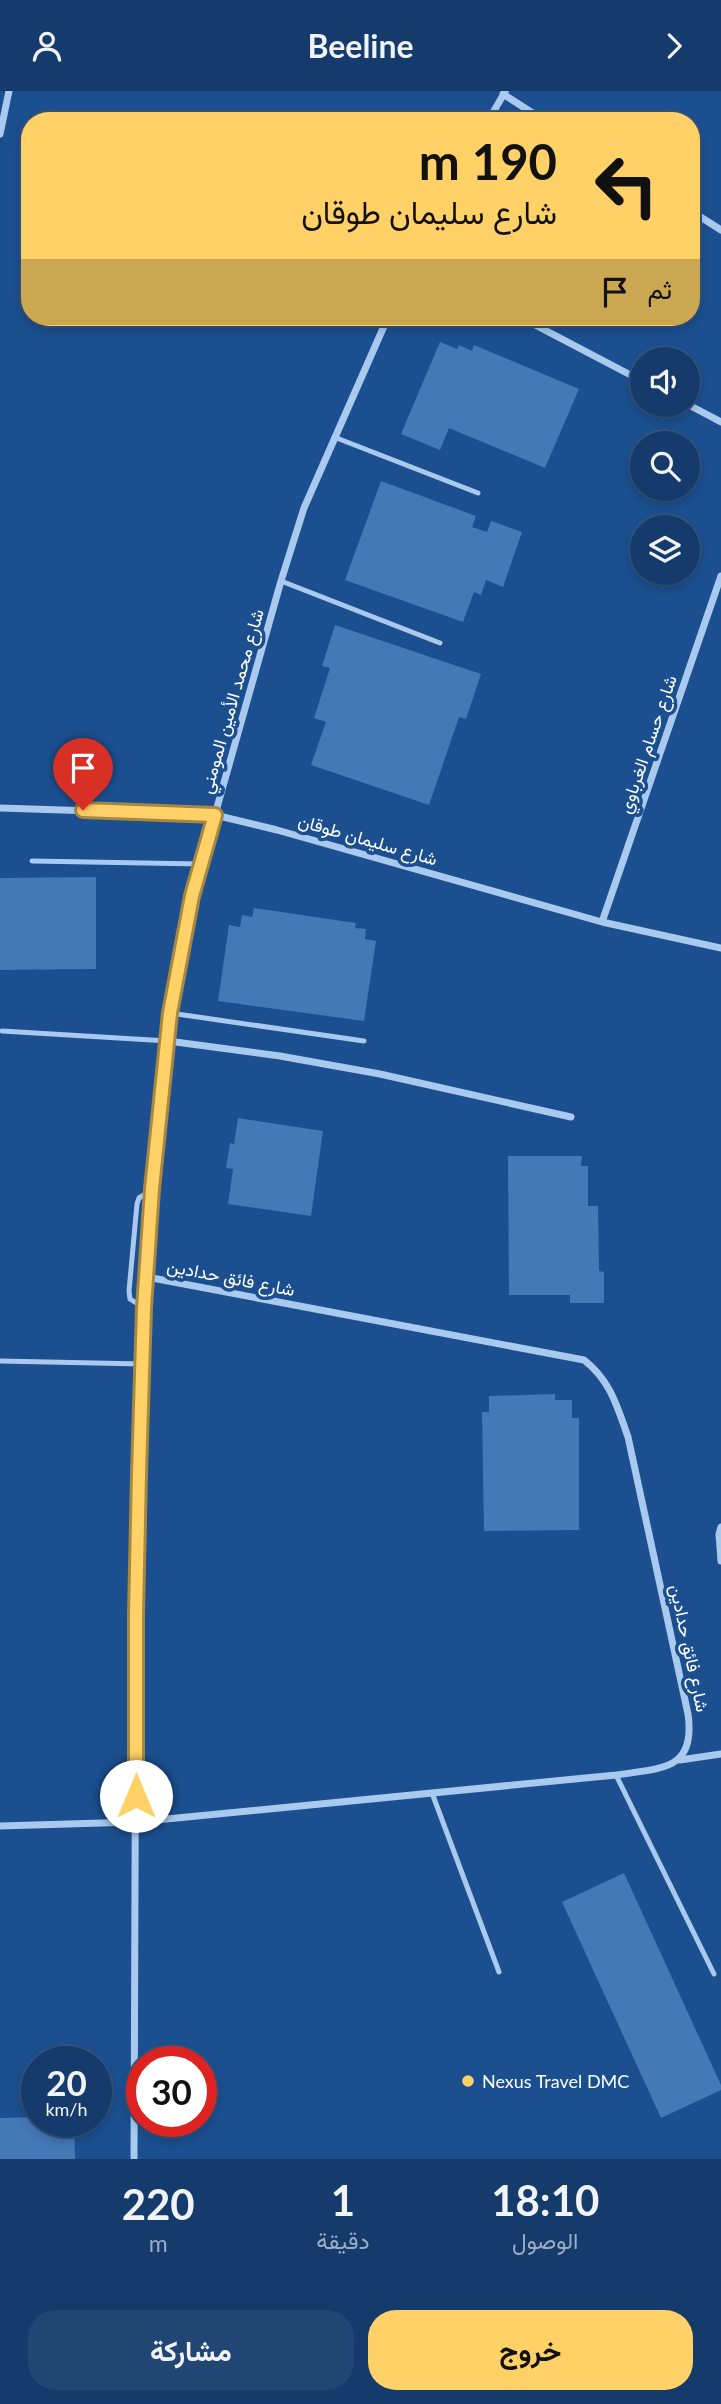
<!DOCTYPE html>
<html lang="ar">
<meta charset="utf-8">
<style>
body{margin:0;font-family:Lato,Vazirmatn,sans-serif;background:#214673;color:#f1f3f6;direction:rtl;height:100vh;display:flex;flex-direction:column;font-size:26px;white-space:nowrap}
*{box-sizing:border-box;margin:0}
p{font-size:23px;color:#9dadc1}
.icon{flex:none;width:38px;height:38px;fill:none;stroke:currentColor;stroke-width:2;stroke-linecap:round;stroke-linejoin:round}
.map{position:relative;height:2068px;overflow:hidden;direction:ltr}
.sheet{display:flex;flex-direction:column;background:#143b6b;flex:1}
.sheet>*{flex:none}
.banner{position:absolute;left:21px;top:21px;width:679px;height:214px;border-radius:28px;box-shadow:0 4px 10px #0003,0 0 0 2px #33557e;direction:rtl;background:#ffd166;color:#111;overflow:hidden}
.fabs{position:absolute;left:630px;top:256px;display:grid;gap:14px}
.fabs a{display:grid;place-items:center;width:70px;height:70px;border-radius:50%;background:#143b6b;box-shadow:0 4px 10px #0003,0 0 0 2px #33557e;font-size:35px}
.speed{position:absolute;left:21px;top:1955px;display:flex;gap:14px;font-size:35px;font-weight:700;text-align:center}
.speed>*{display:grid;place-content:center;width:91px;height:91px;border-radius:50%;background:#143b6b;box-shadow:0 4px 10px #0003,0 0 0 2px #33557e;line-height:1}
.speed small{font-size:18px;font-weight:400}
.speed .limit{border:10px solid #d22;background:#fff;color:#111}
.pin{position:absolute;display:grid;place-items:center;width:60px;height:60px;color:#fff;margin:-72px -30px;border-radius:50% 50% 50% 0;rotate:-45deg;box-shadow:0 0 7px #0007}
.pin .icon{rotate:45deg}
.me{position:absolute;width:77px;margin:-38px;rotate:0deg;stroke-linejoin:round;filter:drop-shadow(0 0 5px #0008)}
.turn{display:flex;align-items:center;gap:24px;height:147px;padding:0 28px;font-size:32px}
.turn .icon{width:91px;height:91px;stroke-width:2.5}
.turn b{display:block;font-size:49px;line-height:60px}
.then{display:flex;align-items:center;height:66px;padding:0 28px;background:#0003;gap:14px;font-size:26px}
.eta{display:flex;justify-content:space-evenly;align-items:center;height:119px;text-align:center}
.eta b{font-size:42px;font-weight:700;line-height:49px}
.primary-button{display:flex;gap:14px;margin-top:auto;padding:14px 28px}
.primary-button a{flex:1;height:80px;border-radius:28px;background:#ffd166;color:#111;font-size:28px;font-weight:700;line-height:80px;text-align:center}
.primary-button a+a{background:#214673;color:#f1f3f6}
header{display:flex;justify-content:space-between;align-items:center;height:91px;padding:0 28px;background:#143b6b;font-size:32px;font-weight:700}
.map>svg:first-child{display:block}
</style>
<header><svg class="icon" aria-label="forward" viewBox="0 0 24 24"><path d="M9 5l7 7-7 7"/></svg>Beeline<svg class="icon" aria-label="person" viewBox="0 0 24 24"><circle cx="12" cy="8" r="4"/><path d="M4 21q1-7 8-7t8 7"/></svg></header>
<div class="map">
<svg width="721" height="2068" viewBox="0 0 721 2068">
<rect width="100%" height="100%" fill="#1b4f8f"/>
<path fill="#4478b7" d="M440,251L457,258L459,254L472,260L474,254L579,298L545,377L449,337L440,359L401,343Z
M381,390L476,425L472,436L487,441L491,430L522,441L503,496L486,489L481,504L474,501L463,531L345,489Z
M335,534L481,583L466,628L459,626L429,714L311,674L326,631L314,627L330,577L322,575Z
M96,786V878L0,879V787Z
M254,817L356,832L355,837L366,838L365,848L376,850L364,930L218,910L229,834L240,836L242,824L252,826Z
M238,1027L323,1040L311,1125L228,1113L233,1078L226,1077L230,1052L234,1053Z
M508,1065H582L581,1075H588V1115H598L599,1180L604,1181V1212H570V1204H509Z
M555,1303V1309H572V1327H579V1439L484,1440L482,1321H489V1305Z
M624,1782L721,1994V1999L661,2027L562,1811Z
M37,2026V2030H74L75,2068H0V2027Z"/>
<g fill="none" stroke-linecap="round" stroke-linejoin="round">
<path stroke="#a9c9ee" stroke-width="5" d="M334,346L478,402
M281,490L440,552
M32,770L201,773
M170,922L364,950
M2,940L168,950
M144,1217L130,1208L129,1200L137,1113L139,1107L152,1099
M0,1270L143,1273
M616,1684L714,1883
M432,1702L499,1881"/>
<path stroke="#a9c9ee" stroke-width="7" d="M503,3L545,30
M488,30L505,1
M0,43L9,0
M691,120L721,139
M520,226L642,290
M687,313L721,331
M0,717L215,724L277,739L602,831L721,857
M602,831L721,485
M168,950L280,965L380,983L571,1026
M721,1436L719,1443L721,1470
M680,1669L721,1663
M0,1735L136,1731L616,1684C661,1677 696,1680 688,1623L628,1346C617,1315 610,1289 584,1269L147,1186
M134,2068L136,1524L139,1382L144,1217L152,1099L170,922L192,805L281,490L304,417L388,226"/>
</g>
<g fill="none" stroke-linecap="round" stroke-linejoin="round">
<g stroke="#a68842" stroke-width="18">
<path id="route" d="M83,719L215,724L192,805L170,922L152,1098L144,1217L139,1382L136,1524V1705"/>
</g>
<use href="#route" stroke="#ffd166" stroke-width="12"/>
</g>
<circle fill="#ffd166" stroke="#1b4f8f" stroke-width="2.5" cx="468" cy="1990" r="7"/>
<g text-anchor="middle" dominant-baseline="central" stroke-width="7" stroke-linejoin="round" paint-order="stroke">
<g font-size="18" fill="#fff" stroke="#1b4f8f">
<text transform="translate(231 610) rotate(-74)">شارع محمد الأمين المومني</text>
<text transform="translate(647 653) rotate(-71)">شارع حسام الغرباوي</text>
<text transform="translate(368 748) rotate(16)">شارع سليمان طوقان</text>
<text transform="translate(231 1186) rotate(11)">شارع فائق حدادين</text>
<text transform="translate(690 1557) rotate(78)">شارع فائق حدادين</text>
</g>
<g font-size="18" fill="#fff" stroke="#1b4f8f" text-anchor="start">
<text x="482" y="1990">Nexus Travel DMC</text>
</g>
</g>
</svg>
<div class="fabs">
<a><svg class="icon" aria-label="sound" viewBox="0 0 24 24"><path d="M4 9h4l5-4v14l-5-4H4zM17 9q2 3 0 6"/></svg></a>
<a><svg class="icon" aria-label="search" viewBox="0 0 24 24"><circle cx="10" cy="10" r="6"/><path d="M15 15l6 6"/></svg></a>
<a><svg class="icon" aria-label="layers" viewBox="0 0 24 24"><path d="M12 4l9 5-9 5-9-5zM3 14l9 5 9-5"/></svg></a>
</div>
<div class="speed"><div>20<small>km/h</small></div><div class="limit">30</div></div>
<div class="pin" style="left:83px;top:719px;background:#d93025"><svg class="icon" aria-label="arrive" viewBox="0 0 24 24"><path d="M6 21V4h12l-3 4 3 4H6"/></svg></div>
<svg class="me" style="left:136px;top:1705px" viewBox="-20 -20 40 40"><circle r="19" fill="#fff"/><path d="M0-13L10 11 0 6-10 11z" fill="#ffd166"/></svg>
<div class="banner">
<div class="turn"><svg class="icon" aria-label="left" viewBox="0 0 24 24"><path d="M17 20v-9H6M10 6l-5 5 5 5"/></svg><div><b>190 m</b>شارع سليمان طوقان</div></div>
<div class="then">ثم<svg class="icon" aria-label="arrive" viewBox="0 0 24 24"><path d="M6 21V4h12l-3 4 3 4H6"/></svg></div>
</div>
</div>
<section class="sheet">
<div class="eta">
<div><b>18:10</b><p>الوصول</p></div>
<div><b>1</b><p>دقيقة</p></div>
<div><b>220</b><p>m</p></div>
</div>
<div class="primary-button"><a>خروج</a><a>مشاركة</a></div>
</section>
